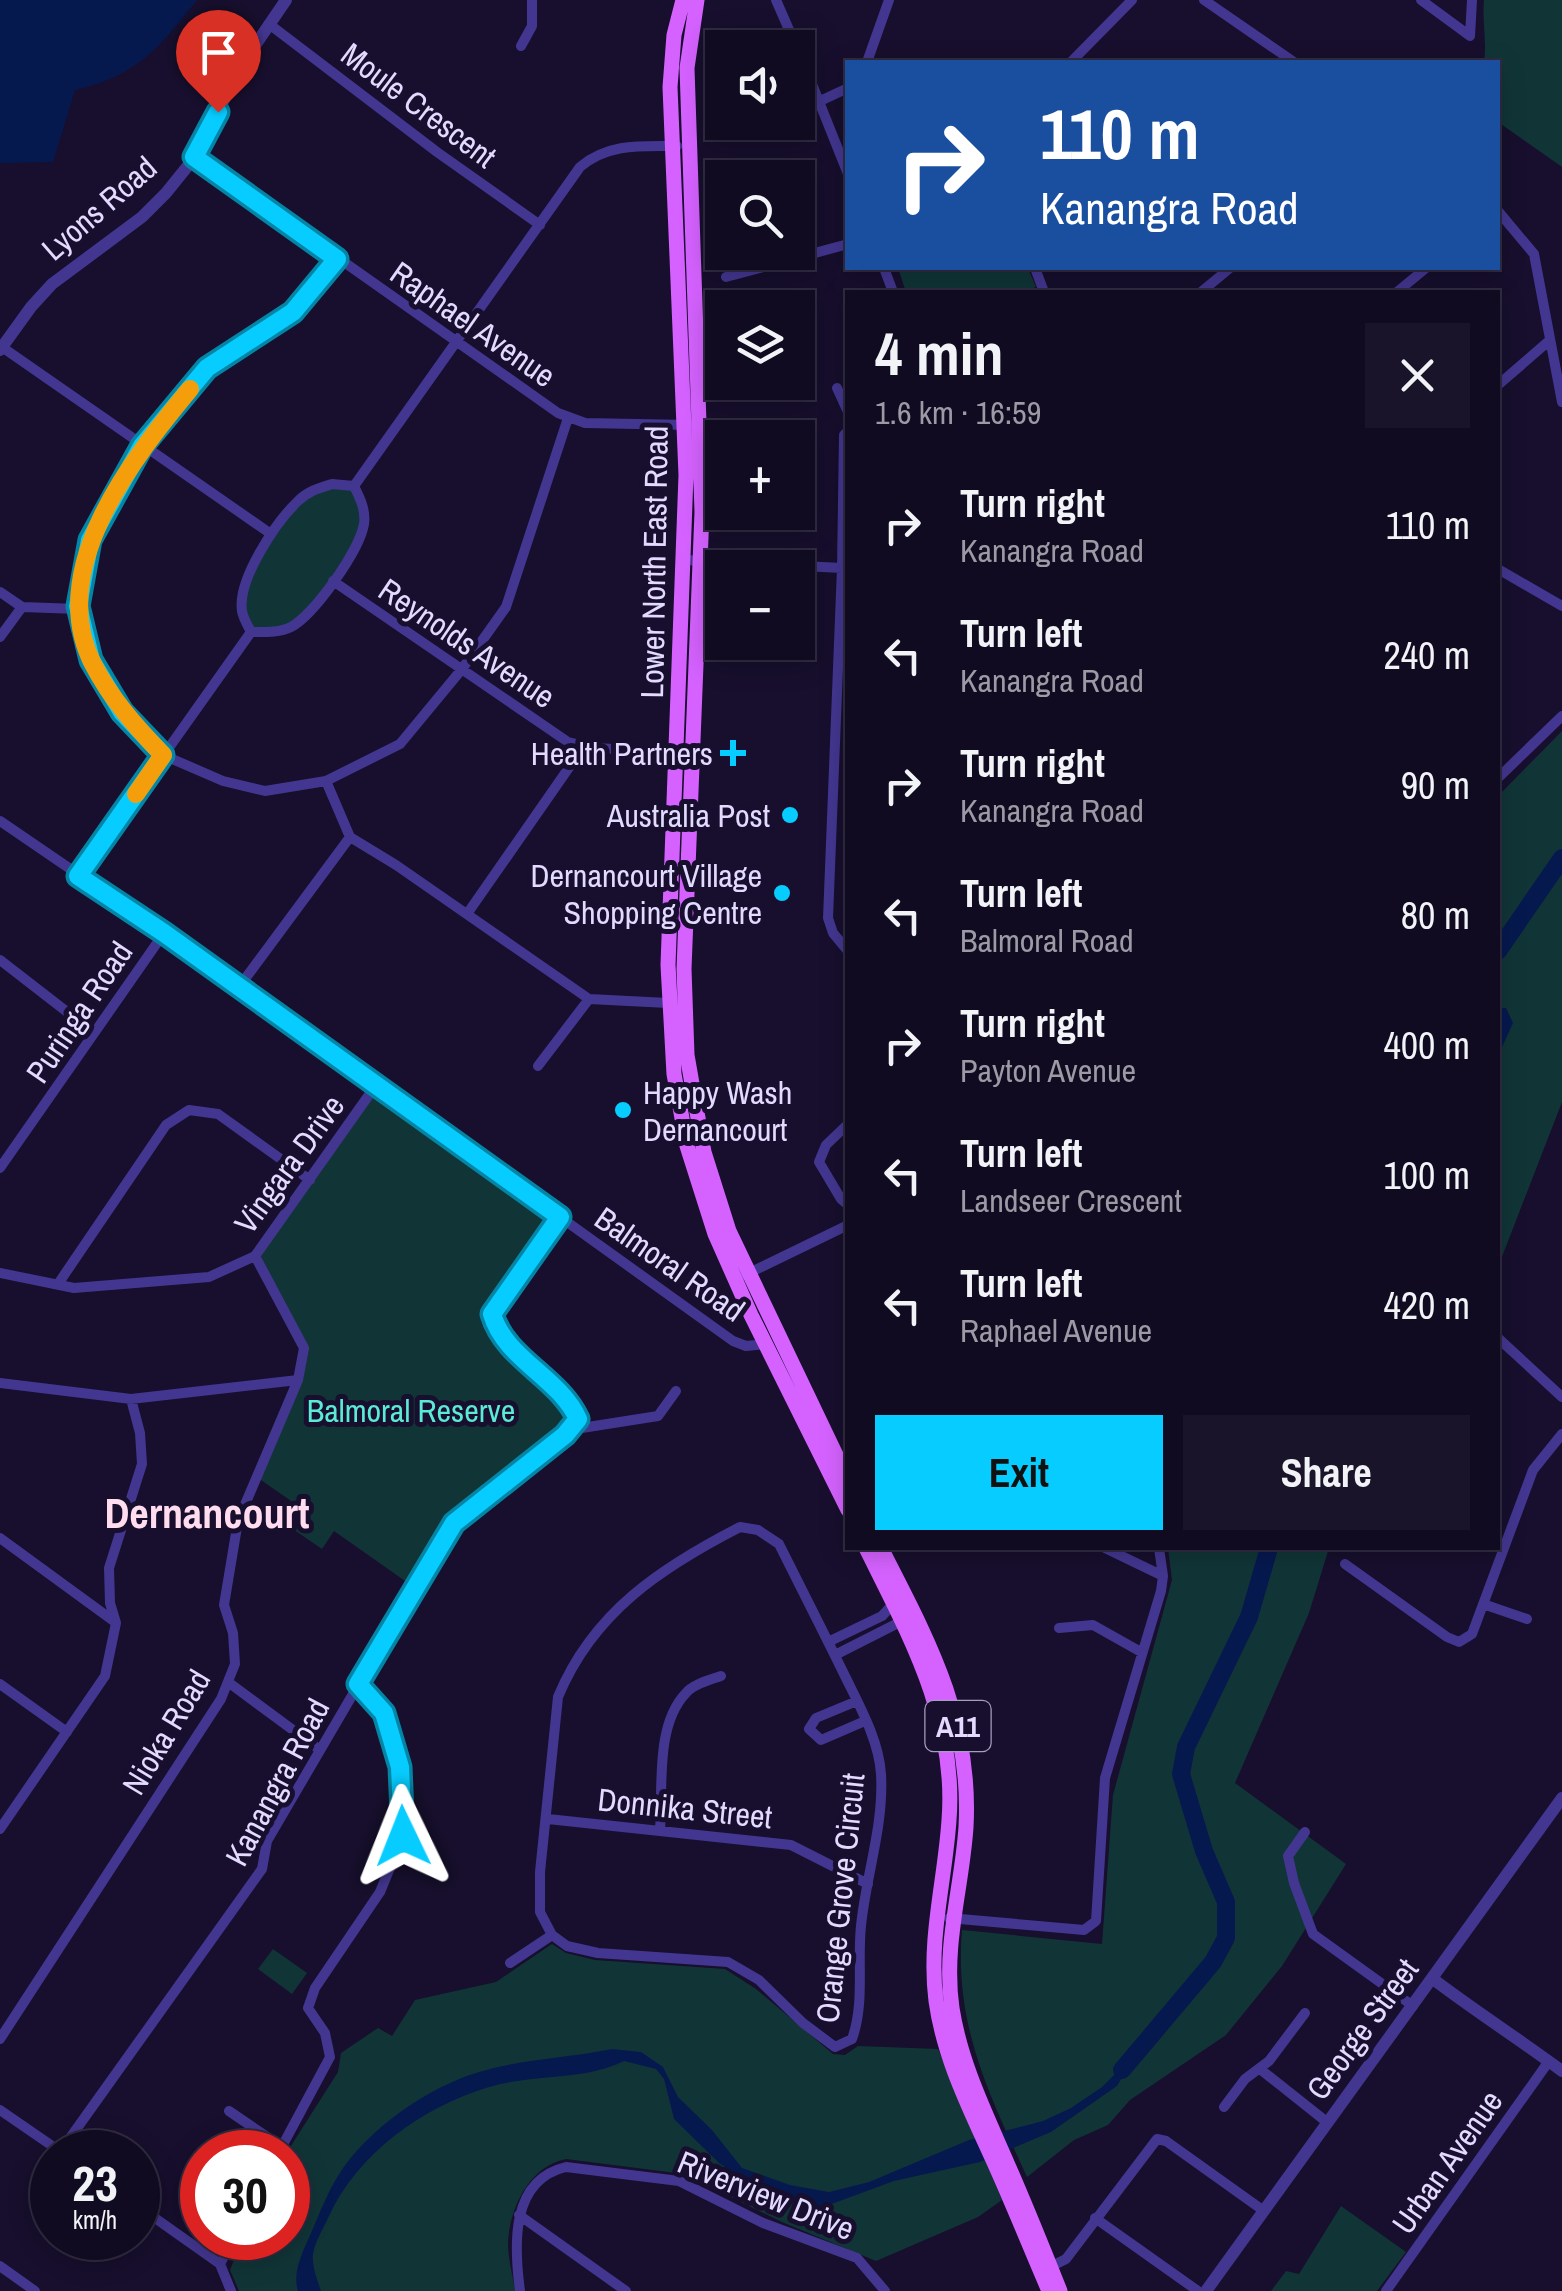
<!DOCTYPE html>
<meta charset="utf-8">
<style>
body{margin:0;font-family:"Archivo Narrow",sans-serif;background:#1a142a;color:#f1f3f6;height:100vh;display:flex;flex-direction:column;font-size:38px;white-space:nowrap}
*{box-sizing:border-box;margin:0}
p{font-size:32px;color:#9c9ba5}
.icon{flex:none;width:55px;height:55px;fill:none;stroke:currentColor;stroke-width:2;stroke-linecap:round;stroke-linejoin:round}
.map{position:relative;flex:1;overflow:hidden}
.drawer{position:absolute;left:845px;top:290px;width:655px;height:1260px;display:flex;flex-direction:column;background:#110b22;border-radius:0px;box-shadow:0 5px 25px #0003,0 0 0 2px #302b40}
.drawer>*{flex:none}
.guide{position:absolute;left:845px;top:60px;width:655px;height:210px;border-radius:0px;box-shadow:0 5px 25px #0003,0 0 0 2px #302b40;background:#1a4fa0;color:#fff;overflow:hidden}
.tools{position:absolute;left:705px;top:30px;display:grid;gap:20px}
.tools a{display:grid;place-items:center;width:110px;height:110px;border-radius:0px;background:#110b22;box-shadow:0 5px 25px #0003,0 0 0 2px #302b40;font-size:50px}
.speed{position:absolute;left:30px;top:2130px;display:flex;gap:20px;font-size:50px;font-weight:700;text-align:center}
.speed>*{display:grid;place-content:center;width:130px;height:130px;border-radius:50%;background:#110b22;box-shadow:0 5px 25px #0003,0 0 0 2px #302b40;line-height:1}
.speed small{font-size:25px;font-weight:400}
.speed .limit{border:15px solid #d22;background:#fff;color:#111}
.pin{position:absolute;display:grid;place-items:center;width:85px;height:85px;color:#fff;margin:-102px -42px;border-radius:50% 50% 50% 0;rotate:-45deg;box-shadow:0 0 10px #0007}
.pin .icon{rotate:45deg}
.me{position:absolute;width:110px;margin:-55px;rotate:358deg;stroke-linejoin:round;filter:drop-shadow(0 0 8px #0008)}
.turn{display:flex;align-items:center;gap:35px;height:210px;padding:0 30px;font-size:45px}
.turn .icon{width:130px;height:130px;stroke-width:2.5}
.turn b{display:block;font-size:70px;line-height:85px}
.round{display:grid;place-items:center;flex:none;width:105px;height:105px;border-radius:0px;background:#1a142a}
.headline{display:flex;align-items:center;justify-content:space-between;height:170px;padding:0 30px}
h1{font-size:60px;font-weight:700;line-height:75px}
.cta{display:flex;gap:20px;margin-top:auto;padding:20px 30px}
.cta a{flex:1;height:115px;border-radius:0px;background:#07ccff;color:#111;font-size:40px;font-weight:700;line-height:115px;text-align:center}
.cta a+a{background:#1a142a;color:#f1f3f6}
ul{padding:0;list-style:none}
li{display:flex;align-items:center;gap:30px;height:130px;padding:0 30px}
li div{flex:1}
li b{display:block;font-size:38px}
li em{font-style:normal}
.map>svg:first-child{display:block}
</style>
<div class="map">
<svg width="1562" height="2291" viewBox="0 0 1562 2291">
<rect width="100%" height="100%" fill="#170f2d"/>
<path fill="#113537" d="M1484,0H1562V167L1498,122V62H1484C1487,41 1482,22 1484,0Z
M898,268H1028L1036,287L1024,292H906Z
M354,486L364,522L333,581L290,628L251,632L242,593L271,534L314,489Z
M1562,731V1102L1498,1267V796Z
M376,1085L559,1217L492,1314L498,1334L577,1419L454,1523L415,1588L334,1531L322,1549L284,1523L297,1505L255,1476L298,1380L304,1348L255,1256Z
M1168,1548H1329L1309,1613L1235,1783L1346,1864L1282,1966L1226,2035L1130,2100L1108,2125L1074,2140L1027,2177C989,2094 954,2025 962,1930L1102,1944L1113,1795L1172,1580Z
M552,1944L566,1953L595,1960L725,1969L756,1989L833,2054L845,2055L858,2046L938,2049L1002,2200L978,2217L876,2261L782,2222L684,2174L566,2159C529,2166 509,2209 508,2244C508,2259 513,2276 515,2291H239L230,2270L243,2238H288L287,2152L338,2072L341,2053L378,2028L392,2036L415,2000L496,1982Z
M273,1949L307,1973L292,1994L258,1969Z
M1341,2206L1406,2252L1377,2291H1271L1286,2271L1299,2274Z"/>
<path fill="#06194f" d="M0,0H197C159,48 137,76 75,90L53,162L0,163Z
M1498,1008H1506L1513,1023L1498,1056Z
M612,2049L641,2052L663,2067L678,2097L712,2130L742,2168L790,2185L829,2192L869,2182L969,2140L1043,2121L1071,2108L1102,2087L1138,2051L1117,2086L1051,2132L980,2162L894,2181L818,2209L768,2195L719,2163L674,2119L664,2079L656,2069L624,2061C585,2081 532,2074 489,2087C421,2108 358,2153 328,2218C323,2229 315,2242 313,2254C312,2266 317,2279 321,2291H298C291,2270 306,2246 314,2226C322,2207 330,2188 341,2171C370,2128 427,2088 476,2073C519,2059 568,2058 612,2049Z"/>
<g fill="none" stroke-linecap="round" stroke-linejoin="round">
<path stroke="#06194f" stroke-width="18" d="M1498,951L1562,858
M1122,2070L1213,1962L1226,1938V1902L1204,1851L1181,1774L1186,1747L1249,1617L1269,1548"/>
<path stroke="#433690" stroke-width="10" d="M776,0L797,48
M1204,0L1294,62
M1421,0L1470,36
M269,24L437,152L540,225
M1470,36L1472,0
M521,46L532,26V0
M798,49L848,174
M867,62L889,0
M1071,62L1132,0
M820,101L848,88
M195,157L558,413L585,423L690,425
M1498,211L1534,254L1562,402
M337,259L293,312L207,368L142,446L90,540L77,606L91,660L122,712L163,755L223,781L265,791L326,781L400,744L462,669L506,607L568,418
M884,268L893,292
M1035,268L1044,292
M726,277L848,244
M1201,292L1230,268
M1397,292L1426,268
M2,347L271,534
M1498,385L1550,340
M837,388L848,412
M848,431L844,435L842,568L828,918L833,933L848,951
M332,484L354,486C360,498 366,510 364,524C360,550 314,615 291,627C279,633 264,632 251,632C248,626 243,618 242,611C237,580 276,522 298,501C308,491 319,488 332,484Z
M354,486L580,167C608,143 642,146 677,146
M686,560L842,568
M1498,569L1562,606
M333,581L568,742L593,748L681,752
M0,592L22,607L78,609
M0,637L22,607
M1498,778L1562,716
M0,821L164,933L733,1341L746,1346L767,1344
M350,837L396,865L589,999L668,1003
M78,876L251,632
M467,914L584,746
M0,960L93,1032
M239,987L350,837L326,781
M538,1066L589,999
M848,1124L826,1145L819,1162L841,1199L848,1205
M0,1168L164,933
M0,1273L74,1288L209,1277L255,1256L376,1085
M745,1275L848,1225
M58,1284L166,1125L189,1110L218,1114L310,1180
M1498,1338L1562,1397
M0,1383L131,1399L298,1380
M569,1430L658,1416L676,1391
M740,1527L758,1530L779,1544C801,1588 823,1631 844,1674C859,1705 879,1740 881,1774C884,1826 866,1875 861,1926C857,1963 865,2003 852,2039L835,2047L803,2023L759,1980L728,1962L598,1953L567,1946L552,1935L540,1912V1872L558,1697C593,1612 662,1567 740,1527Z
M0,1538L115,1622
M1105,1548L1163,1576
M1345,1564L1447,1637L1459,1642L1472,1634L1533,1470L1562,1434
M1483,1604L1527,1619
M1059,1628L1093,1625L1141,1652
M828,1642L882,1616L894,1603
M835,1655L904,1620
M228,1682L320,1750
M0,1684L67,1732
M857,1701L816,1718L809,1729L821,1740L865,1721
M548,1819L791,1845L868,1884
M0,1829L105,1676L116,1623L110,1603L109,1568L142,1464L140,1433L131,1399
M660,1830C663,1788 655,1725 686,1693C693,1684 710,1680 721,1676
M1305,1832L1288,1856L1294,1883L1313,1934L1413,2006
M949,1918L1084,1930L1096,1921L1105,1778L1161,1591L1163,1576L1159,1548
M510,1963L552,1935
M0,2039L221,1699L235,1664L233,1633L224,1605L238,1521L298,1380L304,1348L255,1256
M1260,2069L1328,2123
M1224,2107L1245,2079L1269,2061L1305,2013
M0,2110L61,2152
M229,2111L282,2147
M60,2152L262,1869L267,1841L453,1523L565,1435L577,1419C559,1376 505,1359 492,1314L559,1217
M279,2152L330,2057L325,2033L308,2008L315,1988L380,1892L403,1836L400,1767L385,1713L359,1684
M138,2206L220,2264
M519,2215L626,2291
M1095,2218L1198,2291
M220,2264L234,2238
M220,2264L231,2291
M0,2266L35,2291
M1046,2269L1066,2259L1157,2139L1166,2141L1264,2211
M520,2291C514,2246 510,2180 566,2167L679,2181L763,2223L857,2258L885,2291
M1386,2291L1549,2061"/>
<path stroke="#433690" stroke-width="12" d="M0,350L31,307L52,284L142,217L166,193L195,157L241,66L286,0
M1433,1979C1475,2011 1519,2039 1562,2071
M1206,2291L1562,1798"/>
<path stroke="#d562ff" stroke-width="15" d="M683,0L674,35L670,87L686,475L668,965L674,1074L687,1146L715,1234L751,1315L848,1510
M697,0L687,68L702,512L684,969L687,1055L704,1152L729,1231L848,1480
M866,1548C909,1635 957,1719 949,1820C945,1881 928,1939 936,2001C944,2058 969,2107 992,2158C1012,2202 1030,2247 1049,2291
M881,1548C928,1640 972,1719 966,1827C962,1888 943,1945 952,2008C961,2066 988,2118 1011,2172C1028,2211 1044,2251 1060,2291"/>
</g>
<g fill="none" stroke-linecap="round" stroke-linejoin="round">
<g stroke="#0585a6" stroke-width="25">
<path id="route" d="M218,112L194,157L337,259L293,312L207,368L142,446L90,540L78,606L91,660L122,712L163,755L78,876L164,933L560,1217L492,1314C505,1359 559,1377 578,1419L565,1435L454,1523L358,1684L384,1713L400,1767L403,1836"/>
</g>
<use href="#route" stroke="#07ccff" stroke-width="18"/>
<path stroke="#f59e0b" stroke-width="18" d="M136,794L163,755C136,727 111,699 93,664C45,569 132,459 190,389"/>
</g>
<g fill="#07ccff" stroke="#170f2d" stroke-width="4">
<path d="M728 738h10v10h10v10h-10v10h-10v-10h-10v-10h10z"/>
<circle cx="790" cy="815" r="10"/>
<circle cx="782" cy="893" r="10"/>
<circle cx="623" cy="1110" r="10"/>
</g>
<g text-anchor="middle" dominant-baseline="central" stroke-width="10" stroke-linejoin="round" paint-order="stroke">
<rect fill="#170f2d" stroke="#a69ec0" stroke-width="2.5" x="925.5" y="1701" width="65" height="50" rx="8"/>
<g font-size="30" font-weight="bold" fill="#e3dbff">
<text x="958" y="1726">A11</text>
</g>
<g font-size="32" fill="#e3dbff" stroke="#170f2d">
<text transform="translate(419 105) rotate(37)">Moule Crescent</text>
<text transform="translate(99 208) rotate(-41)">Lyons Road</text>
<text transform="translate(473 324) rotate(35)">Raphael Avenue</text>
<text transform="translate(654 562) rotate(-89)">Lower North East Road</text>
<text transform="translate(467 643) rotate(34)">Reynolds Avenue</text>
<text transform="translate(79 1012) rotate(-56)">Puringa Road</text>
<text transform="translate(289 1164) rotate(-54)">Vingara Drive</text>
<text transform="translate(670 1264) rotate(35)">Balmoral Road</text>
<text transform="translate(166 1732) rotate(-59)">Nioka Road</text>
<text transform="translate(277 1782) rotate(-62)">Kanangra Road</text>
<text transform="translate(685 1808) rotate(6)">Donnika Street</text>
<text transform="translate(840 1898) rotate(-84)">Orange Grove Circuit</text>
<text transform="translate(1362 2029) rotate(-54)">George Street</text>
<text transform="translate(1447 2162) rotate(-55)">Urban Avenue</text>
<text transform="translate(766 2195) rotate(22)">Riverview Drive</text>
</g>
<g font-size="32" fill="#e3dbff" stroke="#170f2d" text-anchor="end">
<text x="713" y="753">Health Partners</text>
<text x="770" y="815">Australia Post</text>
<text x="762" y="875">Dernancourt Village<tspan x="762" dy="37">Shopping Centre</tspan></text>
<text x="643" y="1092" text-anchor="start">Happy Wash<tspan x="643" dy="37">Dernancourt</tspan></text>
</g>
<g font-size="32" fill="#5bead6" stroke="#170f2d">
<text x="411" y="1410">Balmoral Reserve</text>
</g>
<g font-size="42" font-weight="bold" fill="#ffddef" stroke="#170f2d">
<text x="207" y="1513">Dernancourt</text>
</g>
</g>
</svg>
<div class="tools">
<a><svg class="icon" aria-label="sound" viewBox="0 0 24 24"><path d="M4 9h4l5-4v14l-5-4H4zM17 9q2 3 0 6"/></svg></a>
<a><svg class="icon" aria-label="search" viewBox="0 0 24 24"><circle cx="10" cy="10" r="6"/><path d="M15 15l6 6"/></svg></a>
<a><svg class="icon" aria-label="layers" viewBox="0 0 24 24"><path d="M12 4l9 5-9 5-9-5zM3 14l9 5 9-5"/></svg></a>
<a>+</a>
<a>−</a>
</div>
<div class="speed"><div>23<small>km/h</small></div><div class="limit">30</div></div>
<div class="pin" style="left:218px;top:112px;background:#d93025"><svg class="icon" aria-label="arrive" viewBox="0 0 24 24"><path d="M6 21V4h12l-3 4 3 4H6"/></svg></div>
<svg class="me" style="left:403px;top:1836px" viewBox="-20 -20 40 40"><path d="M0-17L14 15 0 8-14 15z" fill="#07ccff" stroke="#fff" stroke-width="4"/></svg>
<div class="guide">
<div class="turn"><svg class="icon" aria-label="right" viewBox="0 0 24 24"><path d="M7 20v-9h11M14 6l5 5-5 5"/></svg><div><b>110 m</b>Kanangra Road</div></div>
</div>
<section class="drawer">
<div class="headline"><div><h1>4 min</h1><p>1.6 km · 16:59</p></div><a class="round"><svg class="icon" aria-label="close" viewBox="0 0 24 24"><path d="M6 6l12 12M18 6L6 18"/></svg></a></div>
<ul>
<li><svg class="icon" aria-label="right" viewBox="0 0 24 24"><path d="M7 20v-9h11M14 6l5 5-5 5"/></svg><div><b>Turn right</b><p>Kanangra Road</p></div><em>110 m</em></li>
<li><svg class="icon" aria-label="left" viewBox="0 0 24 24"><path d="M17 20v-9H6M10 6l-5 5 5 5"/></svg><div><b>Turn left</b><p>Kanangra Road</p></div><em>240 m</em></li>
<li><svg class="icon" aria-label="right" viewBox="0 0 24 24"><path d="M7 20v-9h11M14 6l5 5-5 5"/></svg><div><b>Turn right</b><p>Kanangra Road</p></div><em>90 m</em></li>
<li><svg class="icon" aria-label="left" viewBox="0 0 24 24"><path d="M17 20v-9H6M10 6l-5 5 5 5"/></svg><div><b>Turn left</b><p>Balmoral Road</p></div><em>80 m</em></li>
<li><svg class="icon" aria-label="right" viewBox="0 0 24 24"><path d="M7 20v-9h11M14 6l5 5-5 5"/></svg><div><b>Turn right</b><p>Payton Avenue</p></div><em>400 m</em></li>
<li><svg class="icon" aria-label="left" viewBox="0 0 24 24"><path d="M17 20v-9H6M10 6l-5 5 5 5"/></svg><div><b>Turn left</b><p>Landseer Crescent</p></div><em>100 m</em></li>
<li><svg class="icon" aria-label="left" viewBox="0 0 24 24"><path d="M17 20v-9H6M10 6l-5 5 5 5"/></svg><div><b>Turn left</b><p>Raphael Avenue</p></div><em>420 m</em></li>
</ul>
<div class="cta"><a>Exit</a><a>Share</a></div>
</section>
</div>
